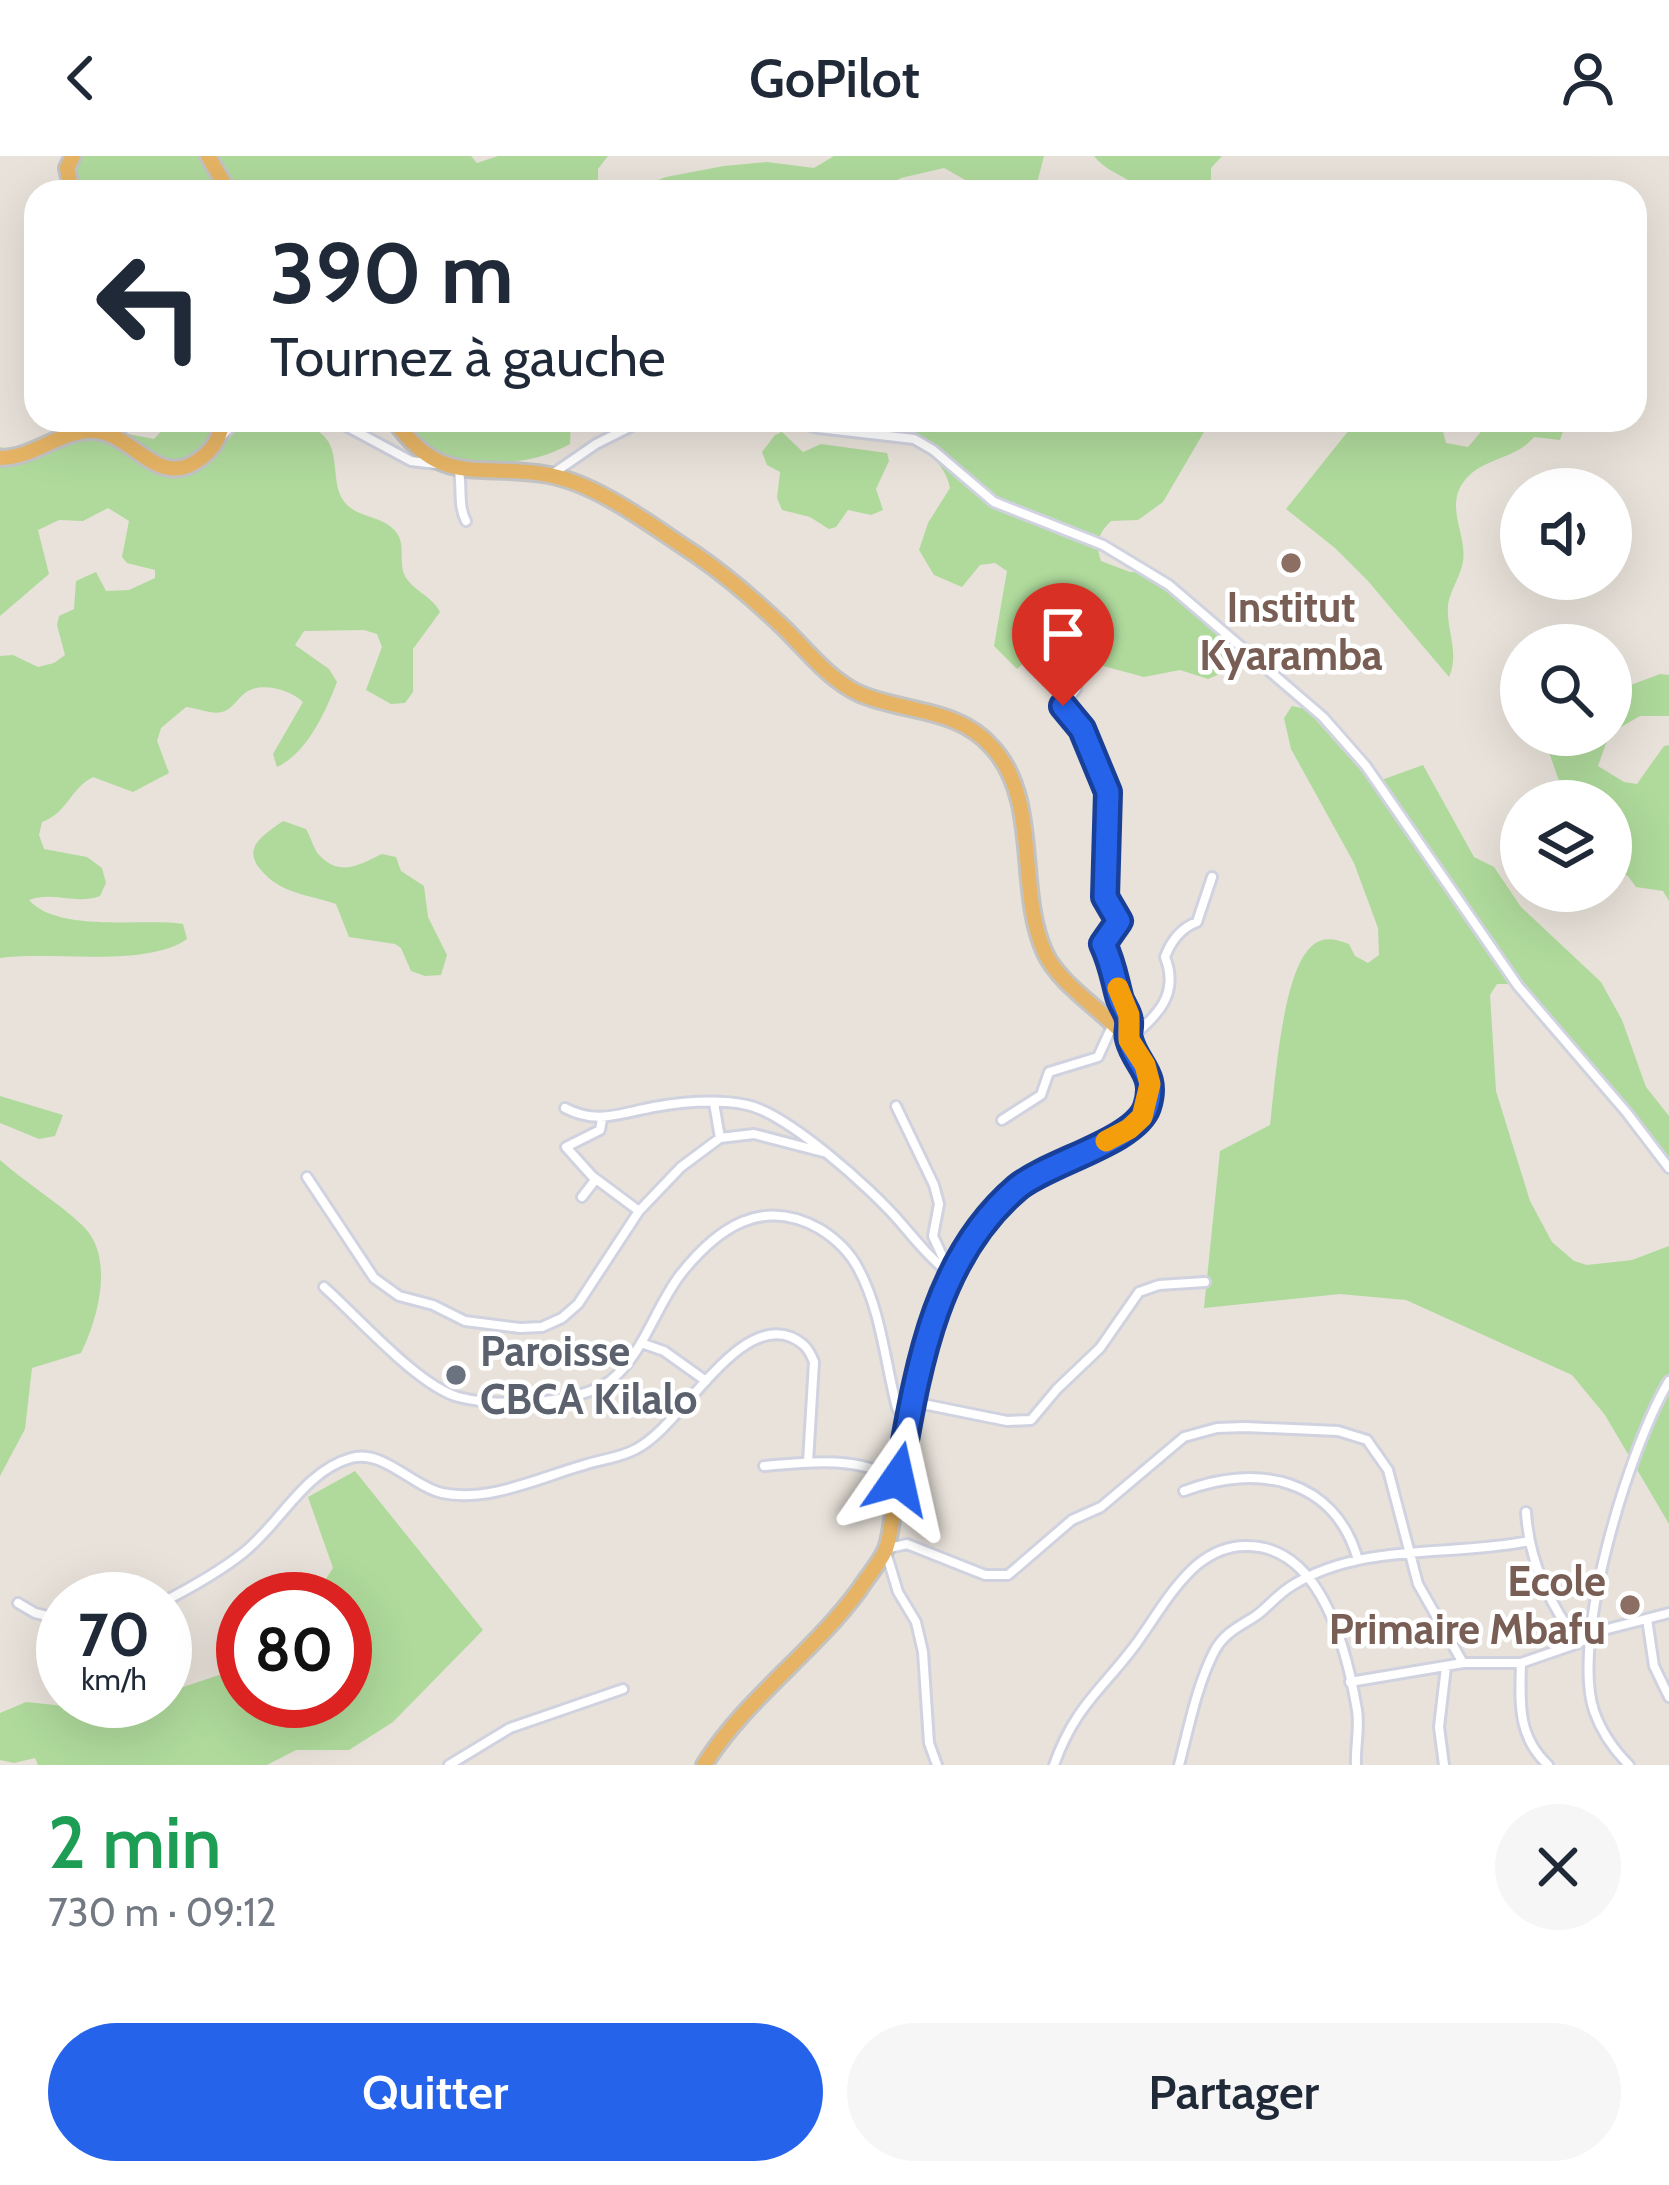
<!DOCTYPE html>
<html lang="fr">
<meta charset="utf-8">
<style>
body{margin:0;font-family:Cabin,sans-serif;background:#f6f6f7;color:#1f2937;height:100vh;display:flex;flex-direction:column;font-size:45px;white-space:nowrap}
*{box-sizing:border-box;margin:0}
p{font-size:39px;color:#747a83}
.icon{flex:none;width:66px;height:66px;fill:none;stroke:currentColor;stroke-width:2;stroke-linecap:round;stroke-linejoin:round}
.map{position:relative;height:1609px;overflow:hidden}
.panel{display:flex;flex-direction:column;background:#fff;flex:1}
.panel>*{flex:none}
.hud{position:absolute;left:24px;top:24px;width:1623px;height:252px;border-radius:36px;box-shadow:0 12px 48px #0002;background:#fff;color:#1f2937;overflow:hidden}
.tools{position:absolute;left:1500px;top:312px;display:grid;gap:24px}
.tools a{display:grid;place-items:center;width:132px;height:132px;border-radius:50%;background:#fff;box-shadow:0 12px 48px #0002;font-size:60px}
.speed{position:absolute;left:36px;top:1416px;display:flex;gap:24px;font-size:60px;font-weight:700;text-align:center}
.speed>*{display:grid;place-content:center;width:156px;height:156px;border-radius:50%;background:#fff;box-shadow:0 12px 48px #0002;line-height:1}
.speed small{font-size:30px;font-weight:400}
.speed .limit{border:18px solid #d22;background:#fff;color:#111}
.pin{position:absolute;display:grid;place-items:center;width:102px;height:102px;color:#fff;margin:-123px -51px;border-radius:50% 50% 50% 0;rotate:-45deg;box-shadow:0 0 12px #0007}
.pin .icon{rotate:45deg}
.me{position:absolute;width:132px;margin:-66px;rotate:11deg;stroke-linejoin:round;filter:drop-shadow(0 0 9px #0008)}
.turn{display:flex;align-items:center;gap:42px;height:252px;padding:0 48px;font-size:54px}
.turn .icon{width:156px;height:156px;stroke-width:2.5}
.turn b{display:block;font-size:84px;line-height:102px}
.round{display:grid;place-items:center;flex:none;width:126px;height:126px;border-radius:63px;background:#f6f6f7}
.summary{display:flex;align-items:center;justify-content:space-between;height:204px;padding:0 48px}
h1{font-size:72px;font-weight:600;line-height:90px;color:#1e9e55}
.action{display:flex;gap:24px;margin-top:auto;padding:24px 48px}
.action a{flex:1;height:138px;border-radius:72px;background:#2563eb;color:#fff;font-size:48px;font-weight:600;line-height:138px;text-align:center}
.action a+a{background:#f6f6f7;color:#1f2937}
header{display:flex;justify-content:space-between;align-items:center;height:156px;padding:0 48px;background:#fff;font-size:54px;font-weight:600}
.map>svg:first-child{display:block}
</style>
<header><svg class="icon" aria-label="back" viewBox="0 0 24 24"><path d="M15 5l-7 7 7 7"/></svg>GoPilot<svg class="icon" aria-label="person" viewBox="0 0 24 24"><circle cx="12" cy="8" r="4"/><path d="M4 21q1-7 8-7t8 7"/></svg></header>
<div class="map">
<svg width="1669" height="1609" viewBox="0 0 1669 1609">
<rect width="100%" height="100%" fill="#e8e2da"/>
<path fill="#afda9c" d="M75,0H471L477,7L498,0H608L598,13V27L625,36L666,21L724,10L767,6L814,12L834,0H1044L1037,27L1030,36H973L969,26L944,12L901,22L878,36H83L73,23Z
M1094,0H1222L1211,12V36H1143C1129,20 1107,17 1094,0Z
M172,264H271C288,272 309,265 324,280C340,296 331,326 343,344C354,361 377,359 391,371C407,384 399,398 403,415C408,433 432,439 440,456L413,493V536L405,547L391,548L366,534L382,491L377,478L364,474L304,475L295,489L329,513L337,526C325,557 307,597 277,611L273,598L303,546C291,534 264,526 248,535C239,540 234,551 225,555C213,560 198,552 186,551L161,572L157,585L169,617L133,636L93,621C71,632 66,658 42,666L39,679L44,693L87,701L102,712L106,727L100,740C76,749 53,735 29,744C58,777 143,762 183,768L187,783C147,812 50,795 0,802V500L13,499L38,511L54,507L65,499L57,469L59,460L74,453L76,425L96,416L106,435L129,434L155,422V414L127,407L122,401L129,365L108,352L83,365L59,364L38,374L49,418L0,460V291L25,298L108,274L154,283Z
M391,264H571L570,288C518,317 469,306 413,291Z
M834,264H1211L1163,346L1138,364L1111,365C1098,378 1095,387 1101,405L1130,416L1149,417L1218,474L1229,502L1222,517L1208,523L1180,514L1144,521L1040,493L1017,513L994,490L1007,415L995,407L980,409L962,431L934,419L919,394L928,367L950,332C945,302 909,279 879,275C861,272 850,275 834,264Z
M1357,264H1440L1446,287L1468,291L1491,264H1567L1560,284L1534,281C1515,304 1484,301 1465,324C1444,350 1467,378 1463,405C1461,420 1450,434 1448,449C1446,475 1460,496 1449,521L1368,425L1335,392L1286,353Z
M782,276L803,296L821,288L887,297L889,305L876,333L883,354L871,359L848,354L836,371L829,373L810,361L782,354L777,342L780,316L767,309L762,296L775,279Z
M1660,518L1669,519V560H1640L1611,577V531L1620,533Z
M1292,550L1306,553L1364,618L1376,626L1423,609L1474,701L1494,711L1521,751L1601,826L1622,864L1646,931L1669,960V1012L1634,977L1605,924L1564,876L1512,828H1497L1490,839L1496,935L1530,1045L1552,1086L1574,1105L1587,1109L1632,1104L1669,1090V1368L1605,1259L1572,1219L1406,1144L1340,1138L1204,1152L1220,995L1270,969C1275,930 1282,813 1313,789C1324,780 1336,783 1349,788L1355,800L1368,807L1379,799L1378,772L1354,707L1291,593L1284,562Z
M1543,579H1609L1598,610L1624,626L1637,628L1664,590L1669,589V745L1663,735L1636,731L1628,720L1611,714V645H1566Z
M283,665L306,673C311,681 313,692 319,699C341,722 360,708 382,698L396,701L401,715L424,730L428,761L447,799L441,819L425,820L411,815L401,792L395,788L349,781L336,748C307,738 281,738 261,714C241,691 264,679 283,665Z
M0,940L63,959L55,980L39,983L0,967Z
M0,1004C26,1027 58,1046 83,1070C115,1101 98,1163 81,1197L32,1212L25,1273L0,1320Z
M355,1315L483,1474L393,1566L349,1594H296L267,1609H38L35,1602L14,1607L0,1604V1557L26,1546L74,1551L165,1545V1537L243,1511V1545H345V1443H313L333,1412L308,1341Z"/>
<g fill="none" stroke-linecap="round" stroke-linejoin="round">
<g stroke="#d0d2df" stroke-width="14">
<path id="minor" d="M335,264L411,305L436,308
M792,264L818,272L914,283L933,294L994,346L1103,389L1169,429L1323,561L1366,610L1518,830L1627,957L1669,1012
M223,279L237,264
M459,315C462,333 458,350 466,365
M551,319L596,288L644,264
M1081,503L1076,533L1063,550L1082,573L1108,636L1105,741L1119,765L1103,788C1115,813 1129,855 1129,882
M1130,883C1157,859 1180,839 1165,801C1171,785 1181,772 1197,766L1212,721
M714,947L720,982
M565,952C597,969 621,957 654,951C683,946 718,943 747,949C787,957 873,1034 900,1066C917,1086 931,1103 951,1119L933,1080L939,1048L934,1029L896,950
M602,963L600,974L566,991L592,1020L639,1055
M1002,964L1041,939L1049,916L1098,901L1113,868
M307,1021L374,1122L399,1140L433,1149L465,1165L520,1172L542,1171L562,1162L578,1148L639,1055L681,1011L720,982L754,978L823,996
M582,1041L596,1023
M324,1131C358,1161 417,1229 458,1241C497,1251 576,1249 610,1225C643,1199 655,1152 680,1119C717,1072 762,1040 820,1073C836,1083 849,1095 858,1112C881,1154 885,1206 897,1252L906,1264
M641,1187L664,1195L706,1225
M913,1246L1007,1265L1031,1264L1057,1233L1100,1192L1139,1136L1159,1129L1205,1126
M764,1310C809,1306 856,1300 896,1323
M1184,1335C1257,1307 1335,1322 1358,1404
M1526,1356C1529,1406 1549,1448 1579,1487
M165,1445C192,1431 219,1416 243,1397C280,1368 304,1315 351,1302C383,1293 412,1330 442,1337C488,1347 541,1321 584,1309C602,1303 620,1302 636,1293C682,1270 736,1159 791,1181C804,1187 809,1193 814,1206L808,1306
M18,1447L35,1457L63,1464
M1647,1463L1654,1510L1669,1541
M1521,1507C1520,1547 1517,1580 1548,1609
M1350,1526L1463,1507H1521L1579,1487L1592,1477L1669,1457
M449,1609L510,1572L623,1533
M937,1609L929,1587L923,1496L916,1466L898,1436L885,1393L907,1388L985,1419H1008L1072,1364L1101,1351L1184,1281L1217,1272L1245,1271L1338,1275L1367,1284L1388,1314L1418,1428L1463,1507
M1054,1609C1075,1550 1101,1535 1136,1488C1155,1462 1173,1429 1198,1408C1213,1396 1230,1389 1249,1390C1322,1392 1347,1495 1357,1554C1360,1572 1355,1591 1356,1609
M1179,1609C1189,1571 1197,1528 1215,1494C1226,1475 1241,1470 1257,1459C1270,1449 1279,1437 1293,1429C1363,1386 1452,1401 1529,1385
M1444,1609L1439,1571L1446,1511
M1629,1609C1614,1594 1601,1575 1594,1555C1570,1483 1630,1289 1669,1225"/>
</g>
<g stroke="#c3c3c3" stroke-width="20">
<path id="trunk" d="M208,0L229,36
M72,36L67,12L73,0
M394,264C442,333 480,306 549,319C600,329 652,370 695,398C727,420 757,446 785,473C808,496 829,523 858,537C903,557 957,551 992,591C1041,644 1016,734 1045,797C1069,848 1160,879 1149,942C1142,983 1058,1004 1024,1027C1003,1041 986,1064 971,1084C922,1152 912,1245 897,1325C893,1346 893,1373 886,1393C880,1407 867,1421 859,1434C813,1497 746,1542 704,1609
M0,302C33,302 58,276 90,275C132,273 156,336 200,303C214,293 220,281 223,264"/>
</g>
<use href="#minor" stroke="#fff" stroke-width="8"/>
<use href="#trunk" stroke="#e6b464" stroke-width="14"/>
</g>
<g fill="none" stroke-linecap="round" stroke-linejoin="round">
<g stroke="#184099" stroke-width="30">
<path id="route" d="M898,1323C917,1219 932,1105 1017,1032C1048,1006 1135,986 1147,951C1158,917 1136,910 1129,883C1127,877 1130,871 1129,865C1128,855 1121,849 1119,840C1114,821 1112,807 1103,788L1119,765L1105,741L1108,636L1082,573L1063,550"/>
</g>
<use href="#route" stroke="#2563eb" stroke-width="21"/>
<path stroke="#f59e0b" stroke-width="21" d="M1106,985L1129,973L1142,961L1150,928L1145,909L1129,884V859L1118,832"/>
</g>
<g fill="#8d6e63" stroke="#fff" stroke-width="4.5">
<circle cx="1291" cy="407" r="12"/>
<circle cx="1630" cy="1449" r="12"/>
</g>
<circle fill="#6b7280" stroke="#fff" stroke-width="4.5" cx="456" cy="1219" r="12"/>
<g text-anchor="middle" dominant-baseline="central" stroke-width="9" stroke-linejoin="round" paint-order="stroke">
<g font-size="42" font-weight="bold" fill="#785e54" stroke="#fff">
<text x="1291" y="451">Institut<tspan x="1291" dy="48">Kyaramba</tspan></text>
<text x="1606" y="1425" text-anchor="end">Ecole<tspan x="1606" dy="48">Primaire Mbafu</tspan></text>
</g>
<g font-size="42" font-weight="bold" fill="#5b616d" stroke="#fff" text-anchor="start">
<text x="480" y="1195">Paroisse<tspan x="480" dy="48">CBCA Kilalo</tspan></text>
</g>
</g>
</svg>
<div class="tools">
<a><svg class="icon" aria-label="sound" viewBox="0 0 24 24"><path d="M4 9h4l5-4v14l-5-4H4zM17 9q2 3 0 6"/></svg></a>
<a><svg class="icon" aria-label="search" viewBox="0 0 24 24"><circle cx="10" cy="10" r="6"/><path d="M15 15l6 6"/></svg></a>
<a><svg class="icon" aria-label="layers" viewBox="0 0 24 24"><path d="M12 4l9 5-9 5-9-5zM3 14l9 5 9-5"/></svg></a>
</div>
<div class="speed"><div>70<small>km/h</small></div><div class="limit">80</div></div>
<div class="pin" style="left:1063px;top:550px;background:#d93025"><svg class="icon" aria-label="arrive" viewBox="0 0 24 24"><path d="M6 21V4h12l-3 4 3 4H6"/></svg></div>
<svg class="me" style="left:898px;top:1323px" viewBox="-20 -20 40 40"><path d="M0-17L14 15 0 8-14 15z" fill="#2563eb" stroke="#fff" stroke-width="4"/></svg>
<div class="hud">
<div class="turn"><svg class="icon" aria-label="left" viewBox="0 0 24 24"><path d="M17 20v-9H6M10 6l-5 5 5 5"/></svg><div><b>390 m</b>Tournez à gauche</div></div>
</div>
</div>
<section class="panel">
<div class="summary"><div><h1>2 min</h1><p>730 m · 09:12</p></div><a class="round"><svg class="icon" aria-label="close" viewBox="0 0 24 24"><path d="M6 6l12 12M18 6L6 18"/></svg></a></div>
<div class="action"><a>Quitter</a><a>Partager</a></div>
</section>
